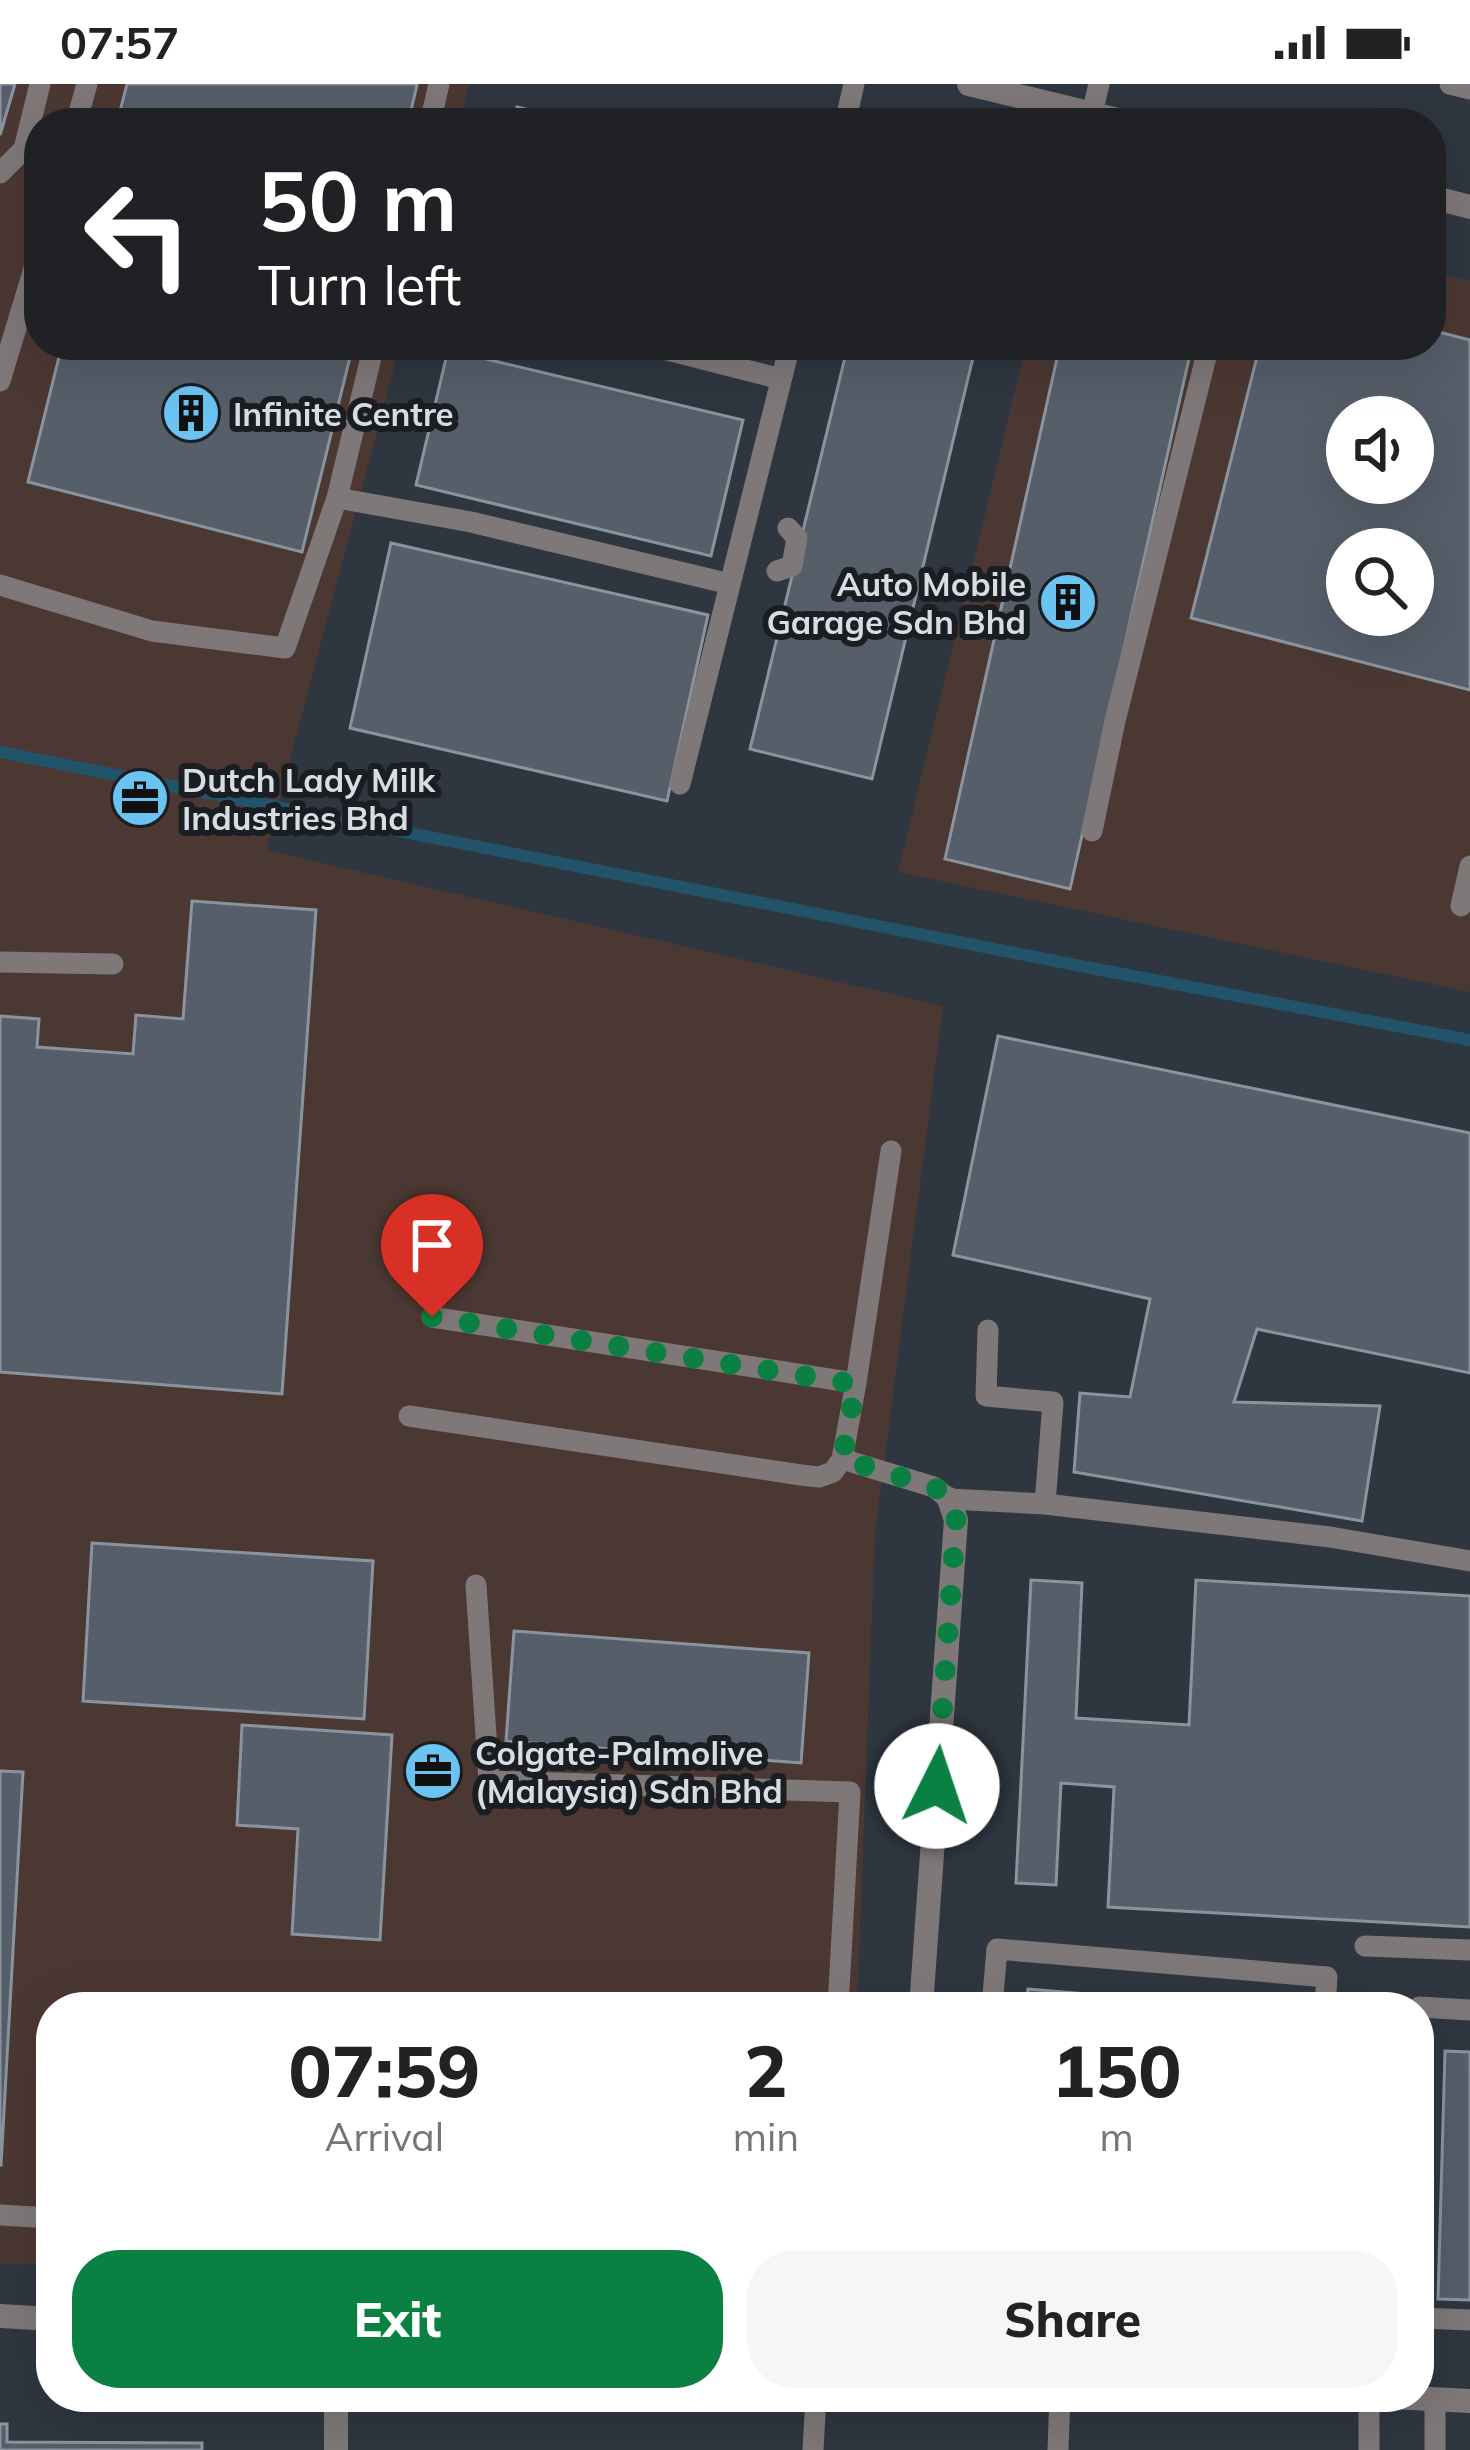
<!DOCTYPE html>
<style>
body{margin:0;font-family:Mulish,sans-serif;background:#f6f6f6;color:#222;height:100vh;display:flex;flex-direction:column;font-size:45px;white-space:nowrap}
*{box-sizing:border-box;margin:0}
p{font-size:39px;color:#767676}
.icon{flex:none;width:66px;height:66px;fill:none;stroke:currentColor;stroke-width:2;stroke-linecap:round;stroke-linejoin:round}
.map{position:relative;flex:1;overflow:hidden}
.sheet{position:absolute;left:36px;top:1908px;width:1398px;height:420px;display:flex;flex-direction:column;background:#fff;border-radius:48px;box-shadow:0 12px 48px #0002}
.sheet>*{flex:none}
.top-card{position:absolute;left:24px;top:24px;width:1422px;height:252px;border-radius:48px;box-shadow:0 12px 48px #0002;background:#202124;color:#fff;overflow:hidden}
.tools{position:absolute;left:1326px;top:312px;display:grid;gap:24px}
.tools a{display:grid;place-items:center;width:108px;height:108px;border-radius:50%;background:#fff;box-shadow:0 12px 48px #0002;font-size:60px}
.pin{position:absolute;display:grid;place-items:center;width:102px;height:102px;color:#fff;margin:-123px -51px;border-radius:50% 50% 50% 0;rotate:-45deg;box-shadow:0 0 12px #0007}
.pin .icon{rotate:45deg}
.me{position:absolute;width:132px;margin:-66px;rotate:4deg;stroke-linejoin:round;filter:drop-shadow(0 0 9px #0008)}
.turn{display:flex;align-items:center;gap:42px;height:252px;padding:0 36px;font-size:54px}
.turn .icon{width:156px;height:156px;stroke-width:2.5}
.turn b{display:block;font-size:84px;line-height:102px}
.eta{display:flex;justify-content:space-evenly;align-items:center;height:204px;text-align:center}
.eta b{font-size:72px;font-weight:800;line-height:84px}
.button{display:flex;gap:24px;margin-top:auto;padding:24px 36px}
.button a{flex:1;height:138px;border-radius:48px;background:#0b8043;color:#fff;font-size:48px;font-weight:800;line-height:138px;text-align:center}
.button a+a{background:#f6f6f6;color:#222}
.status{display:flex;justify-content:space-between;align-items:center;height:84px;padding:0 60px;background:#fff;direction:ltr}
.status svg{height:33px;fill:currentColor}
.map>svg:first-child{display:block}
</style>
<div class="status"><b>07:57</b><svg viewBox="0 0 49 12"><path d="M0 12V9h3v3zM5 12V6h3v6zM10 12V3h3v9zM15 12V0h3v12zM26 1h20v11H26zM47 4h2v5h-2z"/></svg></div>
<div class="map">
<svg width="1470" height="2366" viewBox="0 0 1470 2366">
<rect width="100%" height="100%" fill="#2e3640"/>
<path fill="#4c3833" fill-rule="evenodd" d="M0,0H469L459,39H39V261H400L266,766L943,922L875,1451L857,1923H51V2181L0,2180Z
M1431,187L1470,197V908L898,788L1026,261H1431ZM1347,333H1413V399H1347ZM1347,465H1413V531H1347Z"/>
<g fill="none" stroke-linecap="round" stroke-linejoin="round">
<path stroke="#21546a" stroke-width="12" d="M0,668L1096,885L1470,956"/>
</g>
<path fill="#555e69" stroke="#8a949f" stroke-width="3" fill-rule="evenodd" d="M0,0H15L0,51Z
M127,0H415L417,1L408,39H117Z
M517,23L583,39H513Z
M1431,246L1470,256V606L1191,534L1260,261H1431ZM1347,333H1413V399H1347ZM1347,465H1413V531H1347Z
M62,261H353L302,468L28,398Z
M848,261H976L872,695L750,665Z
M1060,261H1192L1070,805L945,775Z
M448,266L743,336L711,472L416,401Z
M391,459L708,531L667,717L350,644Z
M192,817L316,826L282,1310L0,1288V932L39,935L37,963L133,970L136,931L183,935Z
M998,952L1470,1049V1289L1257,1245L1234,1318L1380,1322L1362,1437L1074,1388L1080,1309L1130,1313L1150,1215L953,1171Z
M92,1459L373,1477L364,1635L83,1617Z
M1031,1496L1082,1499L1076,1634L1189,1641L1196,1496L1470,1512V1843L1108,1823L1114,1703L1061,1699L1056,1801L1016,1799Z
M514,1547L809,1569L801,1679L506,1657Z
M242,1641L392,1651L380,1856L292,1850L298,1745L237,1741Z
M0,1687L23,1688L1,2081H0Z
M1028,1905L1240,1923H1026Z
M1445,1967L1470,1968V2216L1438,2215Z
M0,2340H7V2358L202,2359V2366H0Z"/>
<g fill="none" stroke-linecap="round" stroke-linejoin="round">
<path stroke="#7f7879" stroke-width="21" d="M1450,0L1470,5
M1092,30L1099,0
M76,39L87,0
M430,39L439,0
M845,39L854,0
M0,89L24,65L40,0
M648,261L781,295
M0,297L39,168
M337,414L471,438L730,500
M777,487L792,482L797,454L788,444
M0,501L152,547L285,564L337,414L374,261
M680,700L790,261
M1092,747L1115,637L1209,261
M1461,822L1470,782
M0,878L113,880
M432,1233L856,1299
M988,1246L986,1312L1053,1318L1045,1420L1330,1453L1470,1477
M409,1332L801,1391L819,1393L833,1388L842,1375L856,1299L891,1067
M842,1375L934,1403L949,1415L1045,1420
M476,1501L489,1697L850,1708L838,1923
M1365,1862L1470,1866
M992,1923L997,1865L1327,1893L1325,1923
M1419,1923L1470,1926
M0,2131L51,2134
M1419,2234L1470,2236
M1435,2315V2366
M813,2366L816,2313
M1058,2366L1060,2313
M1369,2366V2313"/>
<path stroke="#7f7879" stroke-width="24" d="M969,0L1130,39
M1431,113L1470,123
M921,1923L956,1436L949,1415
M0,2232L51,2235
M336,2313V2366
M1391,2313L1470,2317"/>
</g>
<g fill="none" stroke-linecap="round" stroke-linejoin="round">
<path stroke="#0b8043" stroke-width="21" stroke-dasharray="0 37.8" d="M432,1233L856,1300L842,1375L934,1403C947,1411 954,1421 956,1436L937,1702"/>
</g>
<defs>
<g id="building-disc" transform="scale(3)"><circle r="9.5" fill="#6bc3f2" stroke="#1a1d22"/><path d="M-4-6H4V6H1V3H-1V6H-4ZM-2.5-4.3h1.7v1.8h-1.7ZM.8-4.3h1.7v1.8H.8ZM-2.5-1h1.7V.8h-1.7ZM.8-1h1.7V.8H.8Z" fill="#111"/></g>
<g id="office-disc" transform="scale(3)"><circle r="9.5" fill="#6bc3f2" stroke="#1a1d22"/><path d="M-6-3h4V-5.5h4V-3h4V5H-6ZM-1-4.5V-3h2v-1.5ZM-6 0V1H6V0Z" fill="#111"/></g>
</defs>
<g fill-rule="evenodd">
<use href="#building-disc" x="191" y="329"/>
<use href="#building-disc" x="1068" y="518"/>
<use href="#office-disc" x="140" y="714"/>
<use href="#office-disc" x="433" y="1687"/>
</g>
<g text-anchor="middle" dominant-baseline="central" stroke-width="12" stroke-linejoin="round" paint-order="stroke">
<g font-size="33" font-weight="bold" fill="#d8dde3" stroke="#1a1d22" text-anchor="start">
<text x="233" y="329">Infinite Centre</text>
<text x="1026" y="499" text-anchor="end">Auto Mobile<tspan x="1026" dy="38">Garage Sdn Bhd</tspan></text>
<text x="182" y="695">Dutch Lady Milk<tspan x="182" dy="38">Industries Bhd</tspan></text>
<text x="475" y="1668">Colgate-Palmolive<tspan x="475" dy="38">(Malaysia) Sdn Bhd</tspan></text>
</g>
</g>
</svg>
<div class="tools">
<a><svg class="icon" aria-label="sound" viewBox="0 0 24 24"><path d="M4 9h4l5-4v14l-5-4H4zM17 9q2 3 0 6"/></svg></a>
<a><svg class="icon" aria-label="search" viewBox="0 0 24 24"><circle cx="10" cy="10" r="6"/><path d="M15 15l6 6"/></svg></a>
</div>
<div class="pin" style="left:432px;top:1233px;background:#d93025"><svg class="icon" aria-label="arrive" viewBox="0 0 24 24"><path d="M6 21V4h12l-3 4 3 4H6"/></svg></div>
<svg class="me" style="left:937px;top:1702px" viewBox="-20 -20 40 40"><circle r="19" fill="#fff"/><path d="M0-13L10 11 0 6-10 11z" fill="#0b8043"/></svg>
<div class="top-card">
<div class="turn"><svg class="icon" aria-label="left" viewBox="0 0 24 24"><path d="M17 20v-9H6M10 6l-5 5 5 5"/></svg><div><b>50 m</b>Turn left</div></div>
</div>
<section class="sheet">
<div class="eta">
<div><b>07:59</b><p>Arrival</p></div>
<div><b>2</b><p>min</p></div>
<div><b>150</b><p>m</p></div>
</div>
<div class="button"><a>Exit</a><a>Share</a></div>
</section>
</div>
